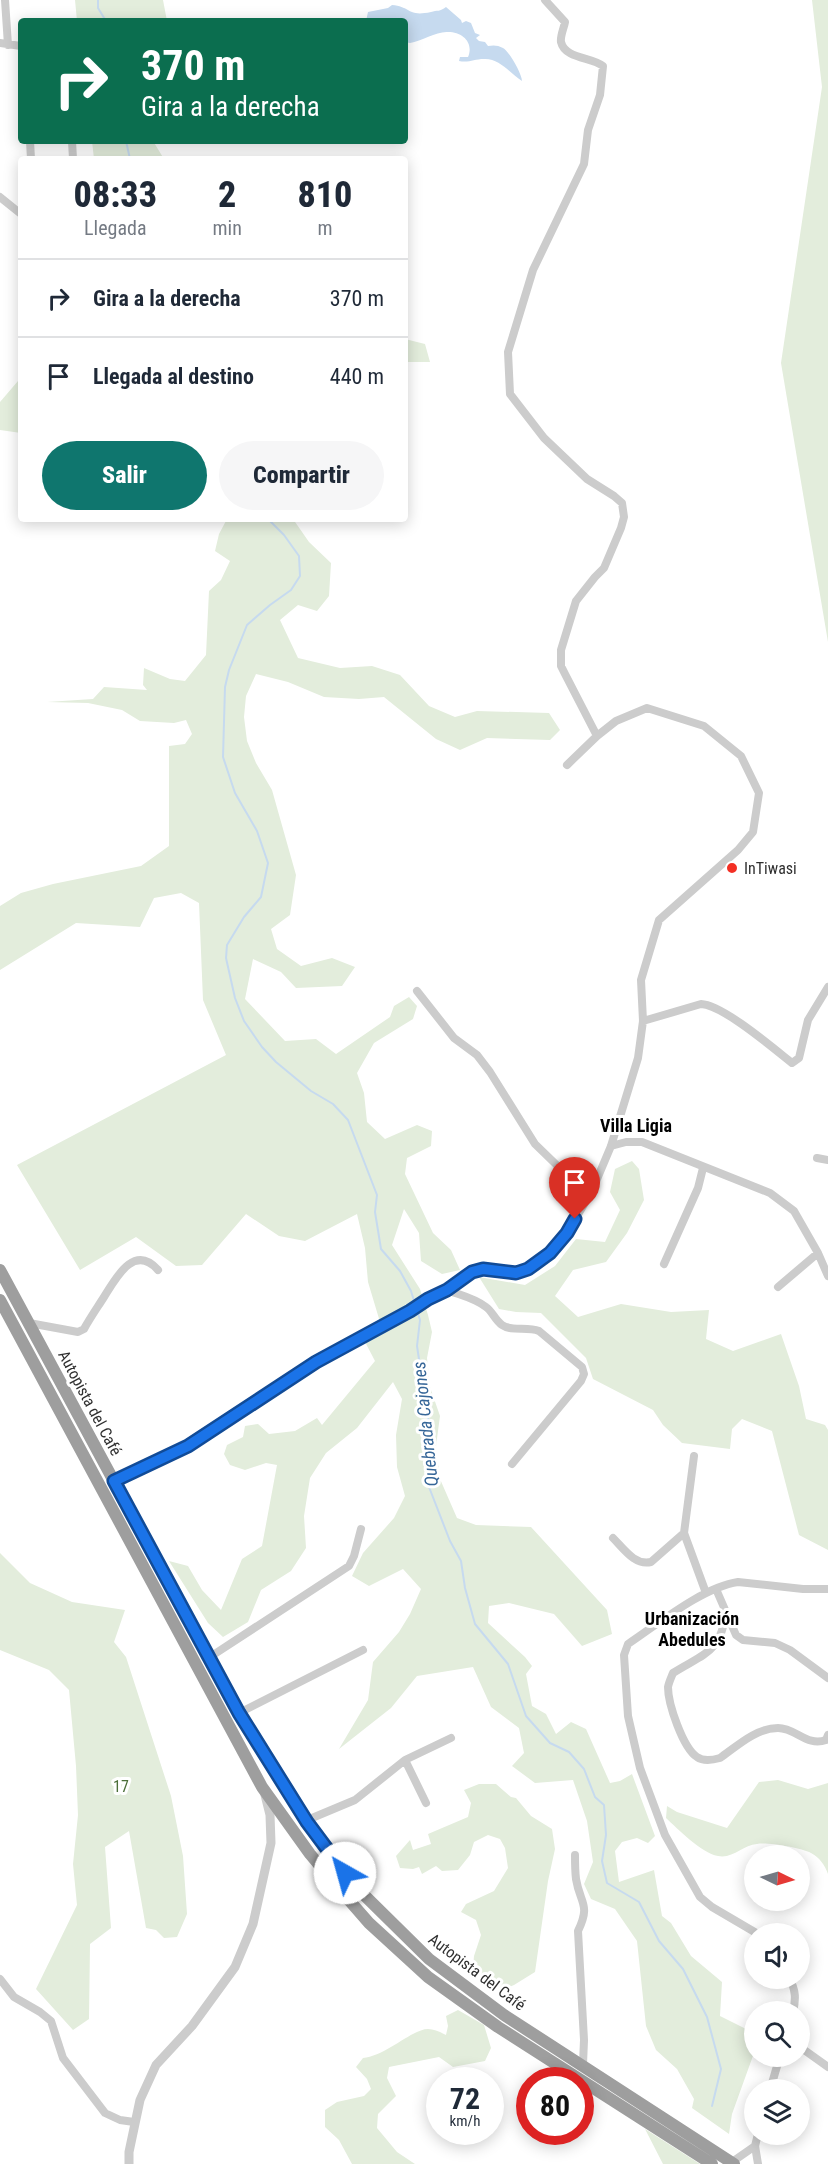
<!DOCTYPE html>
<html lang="es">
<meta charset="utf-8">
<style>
body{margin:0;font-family:"Roboto Condensed",sans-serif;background:#f6f6f7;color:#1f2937;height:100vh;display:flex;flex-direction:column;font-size:22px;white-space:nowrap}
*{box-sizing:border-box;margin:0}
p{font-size:20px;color:#747a83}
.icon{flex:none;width:33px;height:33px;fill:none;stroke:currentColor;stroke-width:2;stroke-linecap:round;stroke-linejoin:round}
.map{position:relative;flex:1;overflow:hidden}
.sheet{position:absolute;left:18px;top:156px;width:390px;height:366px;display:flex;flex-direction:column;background:#fff;border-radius:6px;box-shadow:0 3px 15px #0003}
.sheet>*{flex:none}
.hud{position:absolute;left:18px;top:18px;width:390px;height:126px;border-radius:6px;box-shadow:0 3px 15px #0003;background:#0b6e4f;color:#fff;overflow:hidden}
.needle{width:39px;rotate:95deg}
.tools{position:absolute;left:744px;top:1845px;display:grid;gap:12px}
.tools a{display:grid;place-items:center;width:66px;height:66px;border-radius:50%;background:#fff;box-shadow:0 3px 15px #0003;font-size:30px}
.speed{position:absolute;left:426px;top:2067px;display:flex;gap:12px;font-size:30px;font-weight:700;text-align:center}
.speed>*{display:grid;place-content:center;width:78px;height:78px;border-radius:50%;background:#fff;box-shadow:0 3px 15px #0003;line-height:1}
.speed small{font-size:15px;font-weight:400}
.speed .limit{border:9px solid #d22;background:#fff;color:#111}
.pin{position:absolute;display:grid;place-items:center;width:51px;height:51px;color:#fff;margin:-62px -26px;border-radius:50% 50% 50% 0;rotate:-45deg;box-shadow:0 0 6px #0007}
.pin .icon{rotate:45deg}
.me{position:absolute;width:66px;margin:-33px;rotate:322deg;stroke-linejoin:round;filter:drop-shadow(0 0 4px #0008)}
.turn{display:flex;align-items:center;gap:21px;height:126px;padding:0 24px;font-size:27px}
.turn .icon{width:78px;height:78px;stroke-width:2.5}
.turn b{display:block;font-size:42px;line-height:51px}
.eta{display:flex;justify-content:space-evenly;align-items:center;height:102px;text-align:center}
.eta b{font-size:36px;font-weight:800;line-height:42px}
.button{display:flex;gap:12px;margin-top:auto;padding:12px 24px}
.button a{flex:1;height:69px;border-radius:36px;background:#0f766e;color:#fff;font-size:24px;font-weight:800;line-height:69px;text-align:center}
.button a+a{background:#f6f6f7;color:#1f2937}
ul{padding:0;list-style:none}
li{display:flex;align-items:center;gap:18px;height:78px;padding:0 24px;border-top:2px solid #e0e1e3}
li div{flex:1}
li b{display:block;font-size:22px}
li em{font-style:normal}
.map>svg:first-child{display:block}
</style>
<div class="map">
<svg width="828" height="2164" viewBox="0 0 828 2164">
<rect width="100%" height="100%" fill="#fff"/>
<path fill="#e3eddc" d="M75,0H163L167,21H77Z
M812,0H828V642L781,363L822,87Z
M92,141H153L164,159H94Z
M405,339L425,344L430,362H405Z
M18,381H21V433L0,430V402Z
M227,519H293L309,542L331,563L329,596L317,611L298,605L280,620L298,658L340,668L372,666L400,675L429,706L455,717L477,711L549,713L560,730L550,740L487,738L460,750L436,739L384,697L359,699L324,697L288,682L256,674L246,696L244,717L247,741L256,763L272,790L296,875L290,915L271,929L277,949L301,966L332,958L355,967L342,986L296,988L281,972L253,959L245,999L285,1041L316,1039L336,1054L390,1017L394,1006L409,997L417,1006L413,1019L374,1043L357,1073L364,1093L367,1122L385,1139L417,1125L432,1131L431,1146L407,1158L405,1174L433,1233L451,1250L460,1270L442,1274L421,1261L419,1233L404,1209L392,1245L420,1289L428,1315L432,1332L427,1358L430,1387L440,1416L436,1446L440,1479L457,1518L476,1525L531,1527L607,1610L612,1634L582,1646L554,1614L509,1603L489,1606L488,1623L525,1657L532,1666L526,1674L532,1706L546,1714L556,1734L571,1722L586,1729L610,1783L620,1781L632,1774L655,1836L648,1843L637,1838L622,1842L615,1851L619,1882L654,1870L662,1916L671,1923L691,1956L722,1982L720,2016L754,2033V2053L732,2114L729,2134L692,2108L694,2099L677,2069L656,2050L646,2026L637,1941L615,1909L591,1899L584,1884L593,1862L587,1821L573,1780L535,1783L512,1766L524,1753L519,1728L491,1707L473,1667L417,1676L391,1708L339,1749L368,1700L373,1662L399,1632L410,1614L421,1589L403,1569L369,1586L352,1576L363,1553L394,1518L405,1496L397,1467L396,1435L402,1399L393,1382L357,1428L326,1453L310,1478L304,1516L306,1548L291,1571L261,1590L248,1622L223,1637L208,1623L169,1561L188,1566L202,1590L221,1610L242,1559L262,1546L277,1465L266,1463L245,1470L230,1465L224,1454L227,1445L243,1437L245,1426L258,1424L269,1434L295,1431L317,1418L322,1425L375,1361L364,1340L383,1332L368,1282L365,1248L357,1214L305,1241L279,1236L246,1214L202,1265L176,1266L136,1237L80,1270L17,1165L226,1055L203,1000L199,903L181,893L154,898L140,927L76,923L0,970V906L21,893L53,884L141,866L169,846V746L185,744L192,734L186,720L174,723L140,721L122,710L88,703L47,702L93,699L104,687L147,690L143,685L144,668L170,679L185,681L206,655L209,591L221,580L230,561L215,551L219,534Z
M632,1161L639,1169L644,1200L627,1233L606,1262L573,1270L555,1296L578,1317L621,1304L671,1312L709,1310L706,1339L733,1351L781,1334L799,1386L806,1419L825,1425L828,1430V1550L799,1535L772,1431L742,1419L732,1429L730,1449L682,1443L663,1425L653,1410L593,1379L586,1358L541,1313L516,1312L499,1309L479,1277L525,1285L555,1266L576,1239L605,1242L620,1210L610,1192L615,1169Z
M0,1553L30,1583L72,1602L125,1610L114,1642L126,1657L171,1796L183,1856L187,1914L177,1937L164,1938L156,1930L146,1928L129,1831L105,1847L111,1928L90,1944L89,2019L73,2030L36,1989L77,1905L73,1864L78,1815L76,1766L69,1690L49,1670L0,1650Z
M778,1780L808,1789L828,1783V1874C825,1865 819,1857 811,1853C801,1848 768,1842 757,1844C743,1845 733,1859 718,1856C701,1853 678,1829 666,1818L667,1806L677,1812L727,1828L759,1782Z
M479,1784H496L511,1797L516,1798L531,1816L552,1829L555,1849L548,1881L535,1972L514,1985L502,1990L485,1982L473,1968L474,1956L481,1935L476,1920L461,1912L466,1904L494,1891L508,1868L505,1848L500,1839L488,1835L474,1842L470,1855L458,1870L442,1871L436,1866L422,1874L419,1867L413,1869L400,1868L396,1856L410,1840L413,1850L431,1844L428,1834L468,1817L471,1803L464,1790Z
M458,2010L484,2025L491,2048L485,2061L453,2067L439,2057L389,2067L387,2078L396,2096L378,2114L377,2128L397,2152L415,2164H352L339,2140L325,2127V2110L337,2102L364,2096L371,2089L367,2079L356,2067L363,2058C386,2056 412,2029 428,2029C434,2029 440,2032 446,2035L448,2026L446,2016Z
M645,2129L700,2164H663Z"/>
<path fill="#c6daef" d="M392,5C412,7 407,17 431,12C437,10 440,12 446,7L461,20L462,23L466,21L471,23L475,33L480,35L476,38L479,41L485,42L488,46C493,45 498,45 503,48C509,51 522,74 522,81C510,73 499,58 484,59C474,59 469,63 459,61L460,57H468C474,43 463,32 448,32C437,31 422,41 410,43L405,42V21H366L368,12L388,8Z"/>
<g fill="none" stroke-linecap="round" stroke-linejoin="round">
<path stroke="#c6daef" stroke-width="2" d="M98,0V8L106,21
M126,141L130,159
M268,519L284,535L299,556L300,576L291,590L270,605L247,625L229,670L225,687L223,757L235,793L257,831L268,863L261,897L244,917L227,945L226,958L235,998L244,1021L262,1047L276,1062L311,1091L333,1104L348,1120L377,1195L375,1212L381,1249L400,1271L411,1291L420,1320L417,1346L429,1425V1487L450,1541L461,1561L465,1588L475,1624L508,1664L526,1716L550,1743L569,1752L584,1769L595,1797L604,1805L606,1835L602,1861L607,1883L639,1902L659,1941L683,1969L707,2017L721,2069L712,2106"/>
<path stroke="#ccc" stroke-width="8" d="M5,0L8,45
M545,0L565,22C564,28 560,36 561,42C565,59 592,57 603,66L600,95L588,130L584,164L533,270L508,352L510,394L544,438L587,479L614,496L622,503L624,517L621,528L604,568L595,577L576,601L561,650V666L565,674L597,736
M0,43L21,46
M30,141L31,159
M72,141L73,159
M0,197L21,214
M417,991L454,1038L477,1055L490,1072L535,1144L569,1177L592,1191
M643,1021L701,1004C723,1005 773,1048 792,1063L799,1058L808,1020L828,987
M611,1146L626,1142H642L770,1193L794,1211L818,1253L828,1276
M817,1158L828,1160
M664,1264L698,1188L703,1168
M778,1287L818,1253
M447,1290C460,1295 475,1298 486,1307C492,1311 495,1320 502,1325C512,1332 527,1326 539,1331L582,1367L584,1374L581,1381L512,1464
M29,1323L78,1332L84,1329C90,1318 97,1308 104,1297C116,1278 134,1243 158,1270
M694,1456L684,1533L706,1593
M114,1481L188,1446L316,1362L410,1311L428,1299L447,1290L472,1272L483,1269L516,1273L528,1269L551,1253L567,1233L592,1191L611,1146L638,1058L643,1021L641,980L659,920L738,850L753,832L759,793L741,756L704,726L647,708L616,721L597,736L567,765
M613,1538C624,1549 635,1566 651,1562L684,1533
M716,1589L736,1635L743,1640L775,1643L790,1650L828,1678
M726,1611C721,1653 705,1653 673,1673C671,1678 669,1682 668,1687C668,1704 683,1748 697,1757C704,1762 713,1760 720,1758C737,1746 756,1728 778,1728C796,1728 807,1747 826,1740L828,1735
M210,1657L349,1566L354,1556L361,1529
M239,1713L363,1650
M405,1760L426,1803
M307,1822L312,1818L355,1800L405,1760L451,1738
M575,1855C575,1863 575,1871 576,1879C580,1904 591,1904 578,1931L584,2040L583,2064
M758,1934L712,1907L700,1897L665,1835L640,1768L628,1716L624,1655L628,1644C658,1624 703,1587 738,1582L803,1589H828
M789,1978C796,1990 796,1999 793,2012
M0,1979L14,1997L40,2012L51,2021L63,2058L105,2113L120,2120L134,2122
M800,2047L828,2067
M770,2090L780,2056
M758,2134L755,2146L758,2164
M732,2162L755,2146"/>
<path stroke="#ccc" stroke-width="9" d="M129,2164V2152L140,2100L156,2065L192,2026L235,1967L253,1924L271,1843L270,1815L265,1795"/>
<path stroke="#9e9e9e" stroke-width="12" d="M0,1270L239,1713L307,1822L358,1889L429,1959L504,2015L734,2164
M0,1300L262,1787L310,1854L341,1891L369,1923L428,1977L498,2027L712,2164"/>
</g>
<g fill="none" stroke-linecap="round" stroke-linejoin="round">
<g stroke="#114b97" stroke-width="15">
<path id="route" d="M345,1873L307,1822L239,1713L114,1481L188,1446L316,1362L410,1311L428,1299L447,1290L472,1272L483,1269L516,1273L528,1269L550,1253L567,1233L575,1219"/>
</g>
<use href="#route" stroke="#1a73e8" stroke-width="10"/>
</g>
<circle fill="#f32f24" stroke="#fff" stroke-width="2" cx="732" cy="868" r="6"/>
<g text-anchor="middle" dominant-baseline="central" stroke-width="6" stroke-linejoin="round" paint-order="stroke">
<g font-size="16" fill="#2f2f2f" stroke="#fff" text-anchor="start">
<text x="744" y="868">InTiwasi</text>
</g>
<g font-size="16" fill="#2f2f2f" stroke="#fff">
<text transform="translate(90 1403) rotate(62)">Autopista del Café</text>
<text transform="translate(477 1972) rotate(37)">Autopista del Café</text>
</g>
<g font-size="16" fill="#4b6e38" stroke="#fff">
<text x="121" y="1786">17</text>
</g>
<g font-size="18" font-weight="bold" fill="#000" stroke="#fff">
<text x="636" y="1125">Villa Ligia</text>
<text x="692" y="1618">Urbanización<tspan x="692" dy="21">Abedules</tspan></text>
</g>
<g font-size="18" font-style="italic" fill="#366698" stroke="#fff">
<text transform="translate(425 1424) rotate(-96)">Quebrada Cajones</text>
</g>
</g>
</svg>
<div class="tools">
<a><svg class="needle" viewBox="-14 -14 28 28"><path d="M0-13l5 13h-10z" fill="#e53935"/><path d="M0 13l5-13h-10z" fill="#747a83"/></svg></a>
<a><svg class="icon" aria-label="sound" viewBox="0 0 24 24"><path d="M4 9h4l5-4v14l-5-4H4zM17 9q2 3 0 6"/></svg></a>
<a><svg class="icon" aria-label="search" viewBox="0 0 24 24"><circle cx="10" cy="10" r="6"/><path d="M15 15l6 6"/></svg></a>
<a><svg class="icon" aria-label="layers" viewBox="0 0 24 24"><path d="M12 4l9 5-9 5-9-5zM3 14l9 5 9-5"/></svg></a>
</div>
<div class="speed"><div>72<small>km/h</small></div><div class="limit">80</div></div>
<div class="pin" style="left:575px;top:1219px;background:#d93025"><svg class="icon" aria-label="arrive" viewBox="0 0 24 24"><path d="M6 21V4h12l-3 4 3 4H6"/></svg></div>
<svg class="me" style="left:345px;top:1873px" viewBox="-20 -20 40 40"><circle r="19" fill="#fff"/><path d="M0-13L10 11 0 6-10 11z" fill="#1a73e8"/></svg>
<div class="hud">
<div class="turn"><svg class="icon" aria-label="right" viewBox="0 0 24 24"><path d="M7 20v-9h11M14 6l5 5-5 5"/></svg><div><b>370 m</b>Gira a la derecha</div></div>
</div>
<section class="sheet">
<div class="eta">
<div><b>08:33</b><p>Llegada</p></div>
<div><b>2</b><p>min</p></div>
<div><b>810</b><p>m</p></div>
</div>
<ul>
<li><svg class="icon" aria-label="right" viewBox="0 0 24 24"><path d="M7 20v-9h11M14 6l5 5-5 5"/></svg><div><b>Gira a la derecha</b></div><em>370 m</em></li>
<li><svg class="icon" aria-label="arrive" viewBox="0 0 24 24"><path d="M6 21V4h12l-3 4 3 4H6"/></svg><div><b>Llegada al destino</b></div><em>440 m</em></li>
</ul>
<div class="button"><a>Salir</a><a>Compartir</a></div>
</section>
</div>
